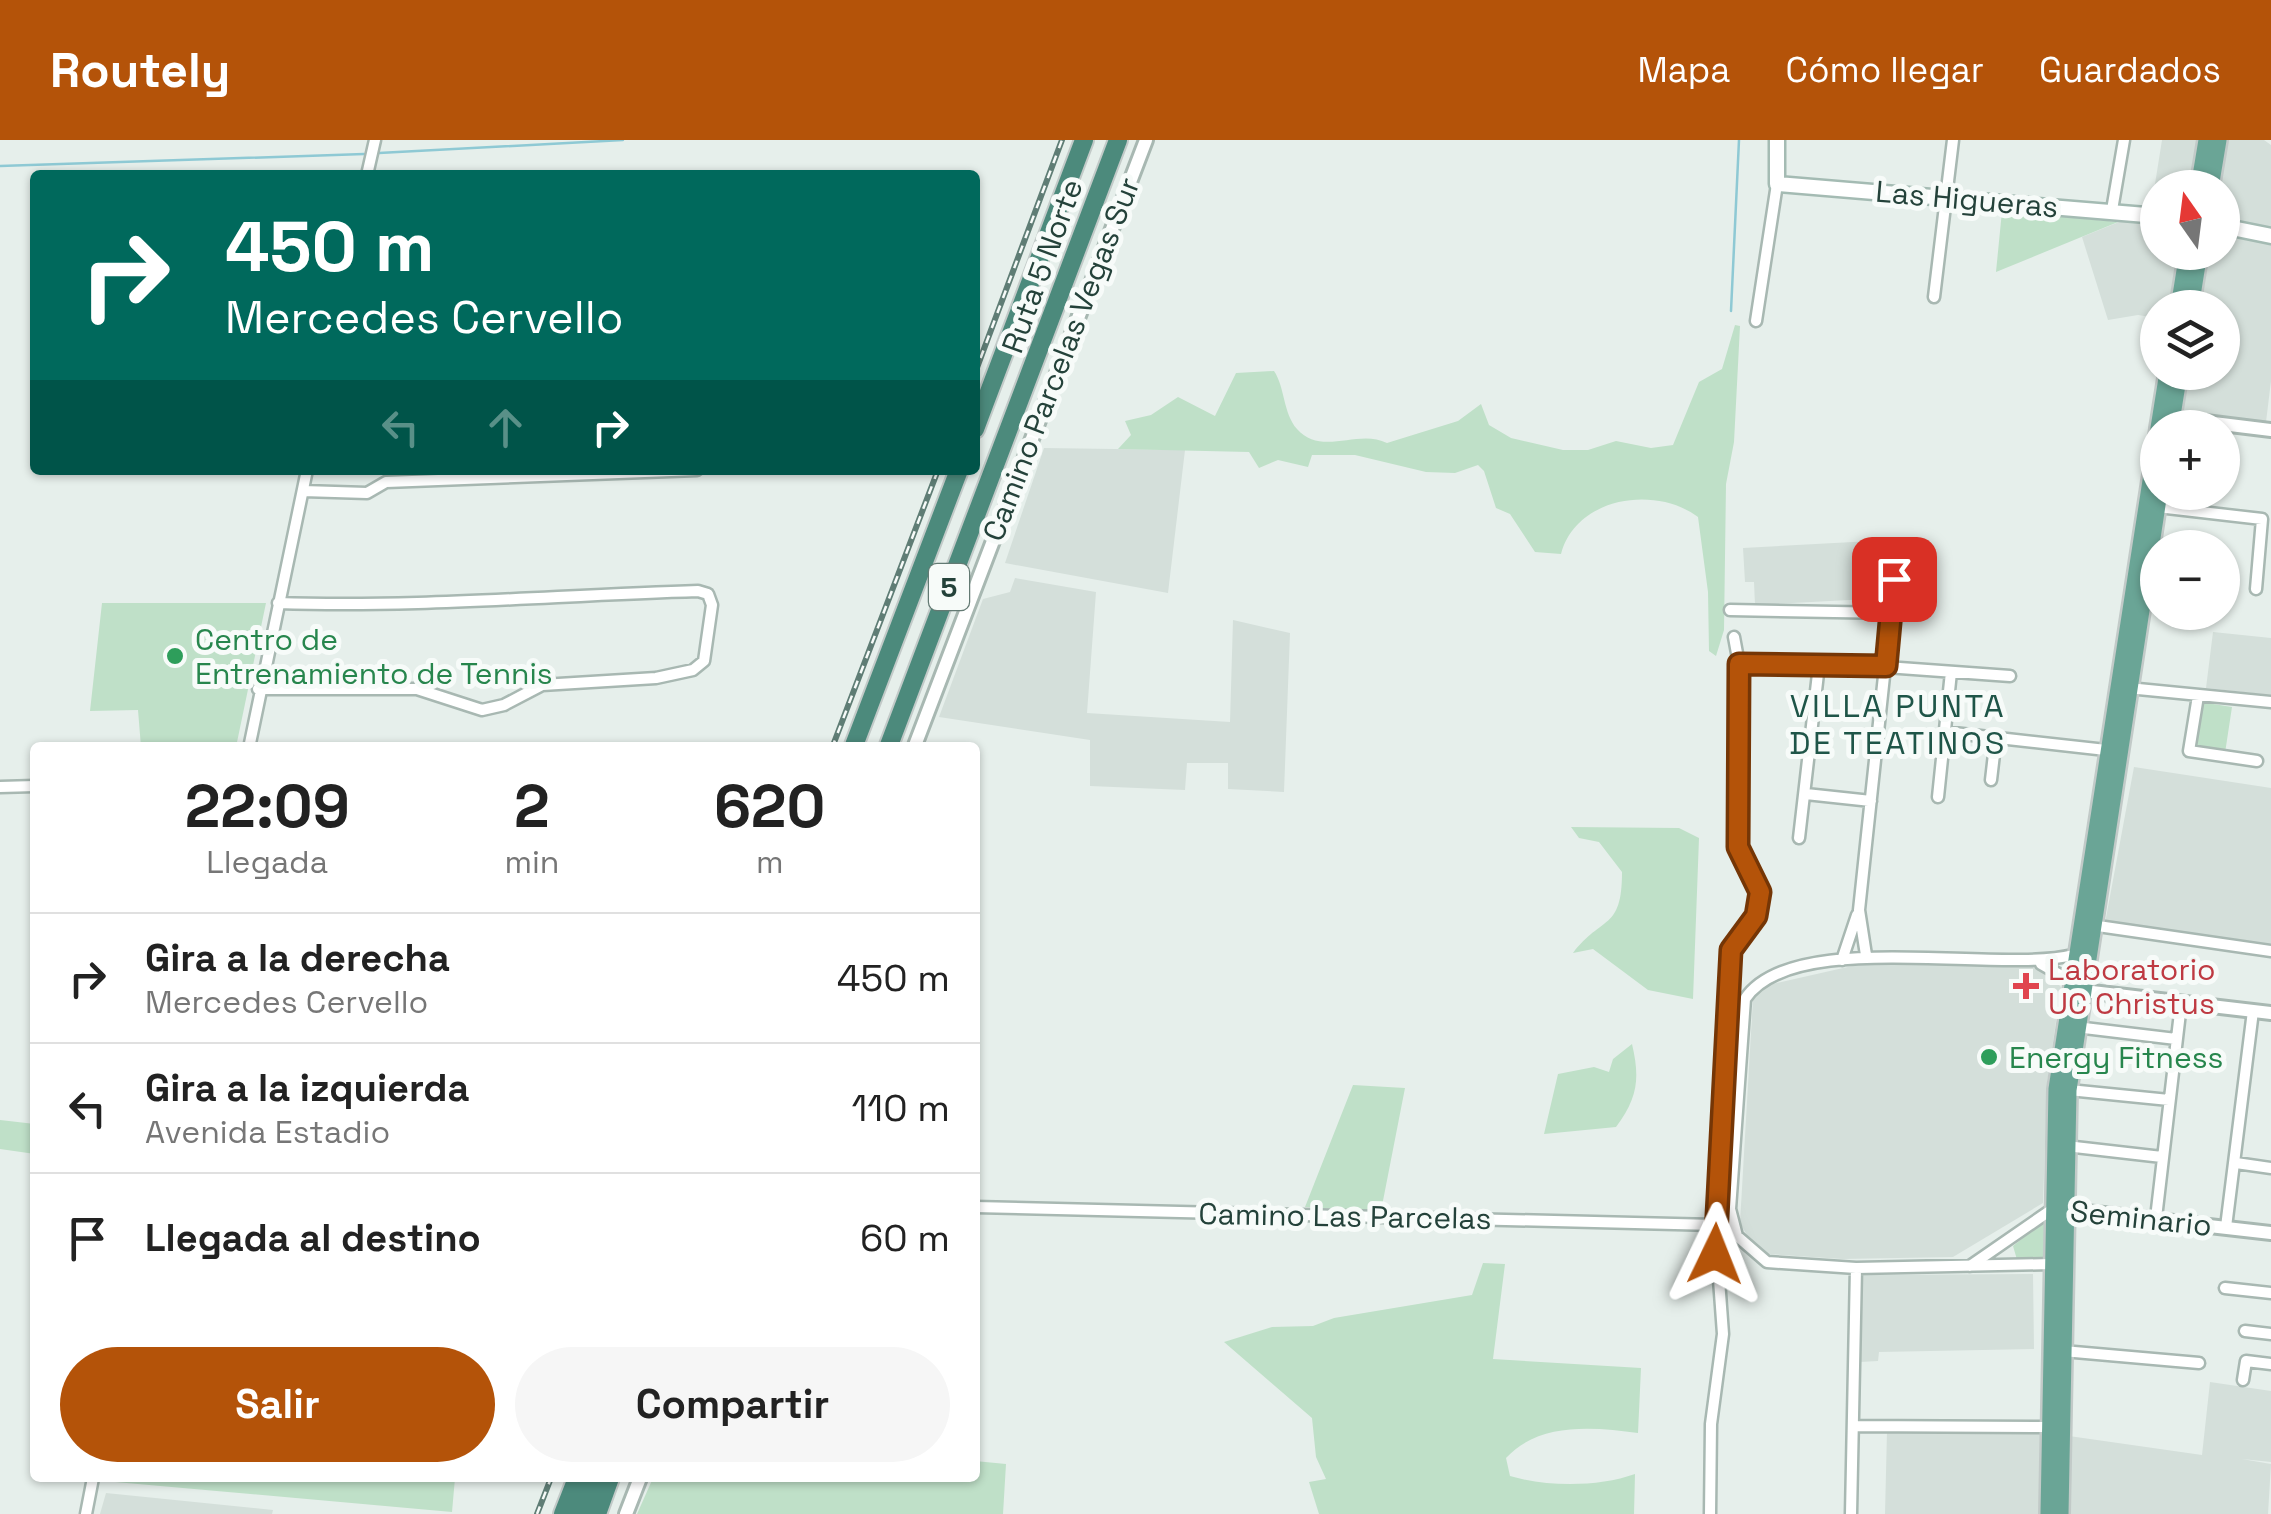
<!DOCTYPE html>
<html lang="es">
<meta charset="utf-8">
<style>
body{margin:0;font-family:"Space Grotesk",sans-serif;background:#f6f6f6;color:#222;height:100vh;display:flex;flex-direction:column;font-size:38px;white-space:nowrap}
*{box-sizing:border-box;margin:0}
p{font-size:32px;color:#767676}
.icon{flex:none;width:55px;height:55px;fill:none;stroke:currentColor;stroke-width:2;stroke-linecap:round;stroke-linejoin:round}
.map{position:relative;flex:1;overflow:hidden}
.drawer{position:absolute;left:30px;top:602px;width:950px;height:740px;display:flex;flex-direction:column;background:#fff;border-radius:10px;box-shadow:0 2px 8px #0004}
.drawer>*{flex:none}
.top-card{position:absolute;left:30px;top:30px;width:950px;height:305px;border-radius:10px;box-shadow:0 2px 8px #0004;background:#00695c;color:#fff;overflow:hidden}
.needle{width:65px;rotate:346deg}
.tools{position:absolute;left:2140px;top:30px;display:grid;gap:20px}
.tools a{display:grid;place-items:center;width:100px;height:100px;border-radius:50%;background:#fff;box-shadow:0 2px 8px #0004;font-size:50px}
.pin{position:absolute;display:grid;place-items:center;width:85px;height:85px;color:#fff;margin:-42px;border-radius:20px;box-shadow:0 5px 15px #0006}
.me{position:absolute;width:110px;margin:-55px;rotate:2deg;stroke-linejoin:round;filter:drop-shadow(0 0 8px #0008)}
.turn{display:flex;align-items:center;gap:35px;height:210px;padding:0 30px;font-size:45px}
.turn .icon{width:130px;height:130px;stroke-width:2.5}
.turn b{display:block;font-size:70px;line-height:85px}
.lanes{display:flex;align-items:center;height:95px;padding:0 30px;background:#0003;justify-content:center;gap:50px;direction:ltr}
.lanes .off{opacity:.35}
.eta{display:flex;justify-content:space-evenly;align-items:center;height:170px;text-align:center}
.eta b{font-size:60px;font-weight:800;line-height:70px}
.action{display:flex;gap:20px;margin-top:auto;padding:20px 30px}
.action a{flex:1;height:115px;border-radius:60px;background:#b45309;color:#fff;font-size:40px;font-weight:800;line-height:115px;text-align:center}
.action a+a{background:#f6f6f6;color:#222}
ul{padding:0;list-style:none}
li{display:flex;align-items:center;gap:30px;height:130px;padding:0 30px;border-top:2px solid #e0e0e0}
li div{flex:1}
li b{display:block;font-size:38px}
li em{font-style:normal}
header{display:flex;align-items:center;gap:60px;box-sizing:border-box;height:140px;padding:0 50px;background:#b45309;color:#fff}
header strong{font-size:48px}
nav{display:flex;gap:55px;margin-inline-start:auto;font-size:35px}
.map>svg:first-child{display:block}
</style>
<header>
<strong>Routely</strong>
<nav><a>Mapa</a><a>Cómo llegar</a><a>Guardados</a></nav>
</header>
<div class="map">
<svg width="2271" height="1374" viewBox="0 0 2271 1374">
<rect width="100%" height="100%" fill="#e6efeb"/>
<path fill="#d4dfda" fill-rule="evenodd" d="M2162,0H2264L2271,5V241L2266,282L2182,275L2187,233L2222,232V168H2158L2157,178L2138,175L2108,180L2082,97L2151,69ZM2158,48H2222V112H2158Z
M1044,308L1185,310L1168,453L1005,423Z
M1872,401L1874,424L1885,423L1887,458L1755,465L1754,442H1745L1743,408Z
M1015,438L1096,452L1087,573L1230,582L1233,480L1290,493L1284,652L1228,649V623H1187L1185,650L1090,646V600L939,577L983,459L1010,452Z
M2213,492L2271,498V555L2206,548Z
M2134,627L2271,648V809L2105,783Z
M1874,821L2038,824L2061,847L2047,943L2043,1063L1953,1117L1842,1119L1767,1114L1755,1109L1740,1083L1753,858L1764,846Z
M2033,1134L2034,1209L1879,1212L1878,1221L1860,1222L1859,1135Z
M2210,1242L2271,1251V1322L2242,1319L2271,1324L2268,1374H1885L1887,1291H2034L2202,1315Z
M106,1353L273,1370L272,1374H100Z"/>
<path fill="#bfe0c8" d="M2002,71L2118,82L1996,132Z
M1735,185L1740,186L1734,302L1726,344L1724,490L1716,516L1709,511L1708,452L1698,377C1655,345 1576,357 1561,414L1535,412L1510,374L1496,368L1484,331L1478,325L1455,333L1426,332L1355,315H1312L1308,327L1278,320L1259,328L1249,312L1118,309L1131,295L1125,281L1151,275L1178,257L1215,276L1236,233L1274,231C1285,247 1283,273 1297,289C1322,317 1358,288 1387,303L1458,281L1481,264L1489,285L1511,298L1563,310H1588L1616,301L1651,308L1673,305L1699,242L1722,229Z
M102,463H266L236,607H141L138,570L90,571Z
M2201,562L2232,567L2225,613L2194,609Z
M1571,687L1679,688L1699,698L1693,859L1648,850L1593,809L1573,813C1602,775 1622,791 1622,732L1599,702L1579,698Z
M1632,904C1640,938 1638,958 1616,987L1544,994L1558,934L1594,927L1609,932L1613,919Z
M1353,945L1405,948L1381,1071L1305,1067Z
M0,980L35,984V1014L0,1009Z
M2044,1081L2045,1121L2018,1123L2013,1106Z
M1483,1123L1505,1124L1493,1219L1641,1228L1638,1293C1593,1287 1539,1282 1506,1318L1510,1336C1547,1347 1599,1347 1635,1334L1634,1374H1319L1309,1342L1326,1339L1316,1317L1312,1278L1224,1202L1272,1187L1313,1186L1334,1178L1472,1155Z
M975,1321L1006,1324L1003,1374H637L653,1338H975Z
M104,1338H455L452,1372L104,1341Z"/>
<g fill="none" stroke-linecap="round" stroke-linejoin="round">
<path stroke="#8ec9d4" stroke-width="2.5" d="M379,13L623,0
M0,26L364,14
M1731,171L1739,0"/>
<g stroke="#a8b8b2" stroke-width="15">
<path id="minor" d="M367,35L375,0
M2112,70L2124,0
M1934,157L1953,0
M1756,181L1777,44
M303,351L367,353L386,342L697,330
M2158,367L2262,379L2256,449
M1730,470L1891,473
M1739,524L1886,527L2010,536
M2128,548L2271,562
M258,549H417L482,570L504,565L542,545L656,538L693,530L704,521L712,465L708,454L698,451C558,455 417,468 278,463
M2198,556L2189,611L2257,621
M1945,592L2106,610
M249,608L307,330
M1991,640L1996,597
M0,647L35,646
M1806,654L1871,661
M1938,657L1951,532
M1799,698L1819,525
M2091,785L2271,811
M1866,815L1859,770L1898,405
M1842,820L1857,775
M2041,824L2069,840
M2076,887L2176,899
M2069,950L2169,960
M2066,1006L2162,1017
M2236,1023L2271,1028
M975,1067L1715,1085
M2156,1078L2181,864
M2226,1087L2253,871
M2051,1124L1856,1128L1767,1122L1737,1096L1730,1069L1745,859C1792,788 1995,834 2073,815
M1970,1126L2051,1070
M2225,1148L2271,1153
M2245,1191L2271,1194
M2063,1211L2199,1223
M2243,1240L2246,1221L2271,1224
M1853,1286L2049,1287
M86,1374L93,1338
M1710,1374L1711,1284L1723,1194L1715,1085L1731,810L1757,776L1759,752L1738,707L1739,524L1734,497
M1851,1374L1856,1128"/>
</g>
<g stroke="#a8b8b2" stroke-width="18">
<path id="tertiary" d="M2173,278L2271,290
M914,608L1146,0
M2075,850L2271,873
M2060,1069L2271,1093
M626,1374L640,1338"/>
</g>
<g stroke="#a4bbb3" stroke-width="19">
<path id="secondary" d="M1777,0V44L2158,76
M2222,86L2271,96"/>
</g>
<g stroke="#c2cac8" stroke-width="20">
<path id="primary" d="M2198,48L2206,0
M2211,48L2219,0
M2178,168L2187,112
M2191,168L2200,112
M2158,288L2167,232
M2171,288L2180,232
M2048,1374L2056,949L2158,289
M2061,1374L2069,950L2160,352"/>
</g>
<g stroke="#c2cac8" stroke-width="22">
<path id="trunk" d="M975,289L1084,0
M853,608L959,330
M888,608L1118,0
M563,1374L577,1338
M580,1374L592,1338
M597,1374L610,1338"/>
</g>
<use href="#minor" stroke="#fff" stroke-width="10"/>
<use href="#tertiary" stroke="#fff" stroke-width="12"/>
<use href="#secondary" stroke="#fff" stroke-width="14"/>
<use href="#primary" stroke="#6aa596" stroke-width="15"/>
<use href="#trunk" stroke="#4c8a7c" stroke-width="18"/>
<g stroke="#5f7d75" stroke-width="6">
<path id="rail" d="M975,233L1062,0
M832,608L938,330
M537,1374L551,1338"/>
</g>
<use href="#rail" stroke="#f7fbf9" stroke-width="2.5" stroke-dasharray="8" stroke-linecap="butt"/>
</g>
<g fill="none" stroke-linecap="round" stroke-linejoin="round">
<g stroke="#753606" stroke-width="25">
<path id="route" d="M1715,1114L1731,810L1756,776L1760,752L1738,707L1739,524L1886,526L1894,439"/>
</g>
<use href="#route" stroke="#b45309" stroke-width="18"/>
</g>
<g fill="#2e9e5b" stroke="#f7fbf9" stroke-width="4">
<circle cx="175" cy="516" r="10"/>
<circle cx="1989" cy="917" r="10"/>
</g>
<path fill="#e0444e" stroke="#f7fbf9" stroke-width="4" d="M2021 831h10v10h10v10h-10v10h-10v-10h-10v-10h10z"/>
<g text-anchor="middle" dominant-baseline="central" stroke-width="10" stroke-linejoin="round" paint-order="stroke">
<rect fill="#f7fbf9" stroke="#637a73" stroke-width="2.5" x="929" y="424" width="40" height="46" rx="8"/>
<g font-size="28" font-weight="bold" fill="#24423a">
<text x="949" y="447">5</text>
</g>
<g font-size="30" fill="#24423a" stroke="#f7fbf9">
<text transform="translate(1967 59) rotate(5)">Las Higueras</text>
<text transform="translate(1042 126) rotate(-70)">Ruta 5 Norte</text>
<text transform="translate(1061 219) rotate(-69)">Camino Parcelas Vegas Sur</text>
<text transform="translate(1345 1076) rotate(1)">Camino Las Parcelas</text>
<text transform="translate(2141 1078) rotate(6)">Seminario</text>
</g>
<g font-size="30" fill="#27864d" stroke="#f7fbf9" text-anchor="start">
<text x="195" y="499">Centro de<tspan x="195" dy="34">Entrenamiento de Tennis</tspan></text>
<text x="2009" y="917">Energy Fitness</text>
</g>
<g font-size="30" fill="#be3a42" stroke="#f7fbf9" text-anchor="start">
<text x="2048" y="829">Laboratorio<tspan x="2048" dy="34">UC Christus</tspan></text>
</g>
<g font-size="32" letter-spacing="2.5" fill="#1f5548" stroke="#f7fbf9">
<text x="1898" y="566">VILLA PUNTA<tspan x="1898" dy="37">DE TEATINOS</tspan></text>
</g>
</g>
</svg>
<div class="tools">
<a><svg class="needle" viewBox="-14 -14 28 28"><path d="M0-13l5 13h-10z" fill="#e53935"/><path d="M0 13l5-13h-10z" fill="#767676"/></svg></a>
<a><svg class="icon" aria-label="layers" viewBox="0 0 24 24"><path d="M12 4l9 5-9 5-9-5zM3 14l9 5 9-5"/></svg></a>
<a>+</a>
<a>−</a>
</div>
<div class="pin" style="left:1894px;top:439px;background:#d93025"><svg class="icon" aria-label="arrive" viewBox="0 0 24 24"><path d="M6 21V4h12l-3 4 3 4H6"/></svg></div>
<svg class="me" style="left:1715px;top:1114px" viewBox="-20 -20 40 40"><path d="M0-17L14 15 0 8-14 15z" fill="#b45309" stroke="#fff" stroke-width="4"/></svg>
<div class="top-card">
<div class="turn"><svg class="icon" aria-label="right" viewBox="0 0 24 24"><path d="M7 20v-9h11M14 6l5 5-5 5"/></svg><div><b>450 m</b>Mercedes Cervello</div></div>
<div class="lanes"><svg class="icon off" aria-label="left" viewBox="0 0 24 24"><path d="M17 20v-9H6M10 6l-5 5 5 5"/></svg><svg class="icon off" aria-label="ahead" viewBox="0 0 24 24"><path d="M12 20V5M6 11l6-6 6 6"/></svg><svg class="icon" aria-label="right" viewBox="0 0 24 24"><path d="M7 20v-9h11M14 6l5 5-5 5"/></svg></div>
</div>
<section class="drawer">
<div class="eta">
<div><b>22:09</b><p>Llegada</p></div>
<div><b>2</b><p>min</p></div>
<div><b>620</b><p>m</p></div>
</div>
<ul>
<li><svg class="icon" aria-label="right" viewBox="0 0 24 24"><path d="M7 20v-9h11M14 6l5 5-5 5"/></svg><div><b>Gira a la derecha</b><p>Mercedes Cervello</p></div><em>450 m</em></li>
<li><svg class="icon" aria-label="left" viewBox="0 0 24 24"><path d="M17 20v-9H6M10 6l-5 5 5 5"/></svg><div><b>Gira a la izquierda</b><p>Avenida Estadio</p></div><em>110 m</em></li>
<li><svg class="icon" aria-label="arrive" viewBox="0 0 24 24"><path d="M6 21V4h12l-3 4 3 4H6"/></svg><div><b>Llegada al destino</b></div><em>60 m</em></li>
</ul>
<div class="action"><a>Salir</a><a>Compartir</a></div>
</section>
</div>
